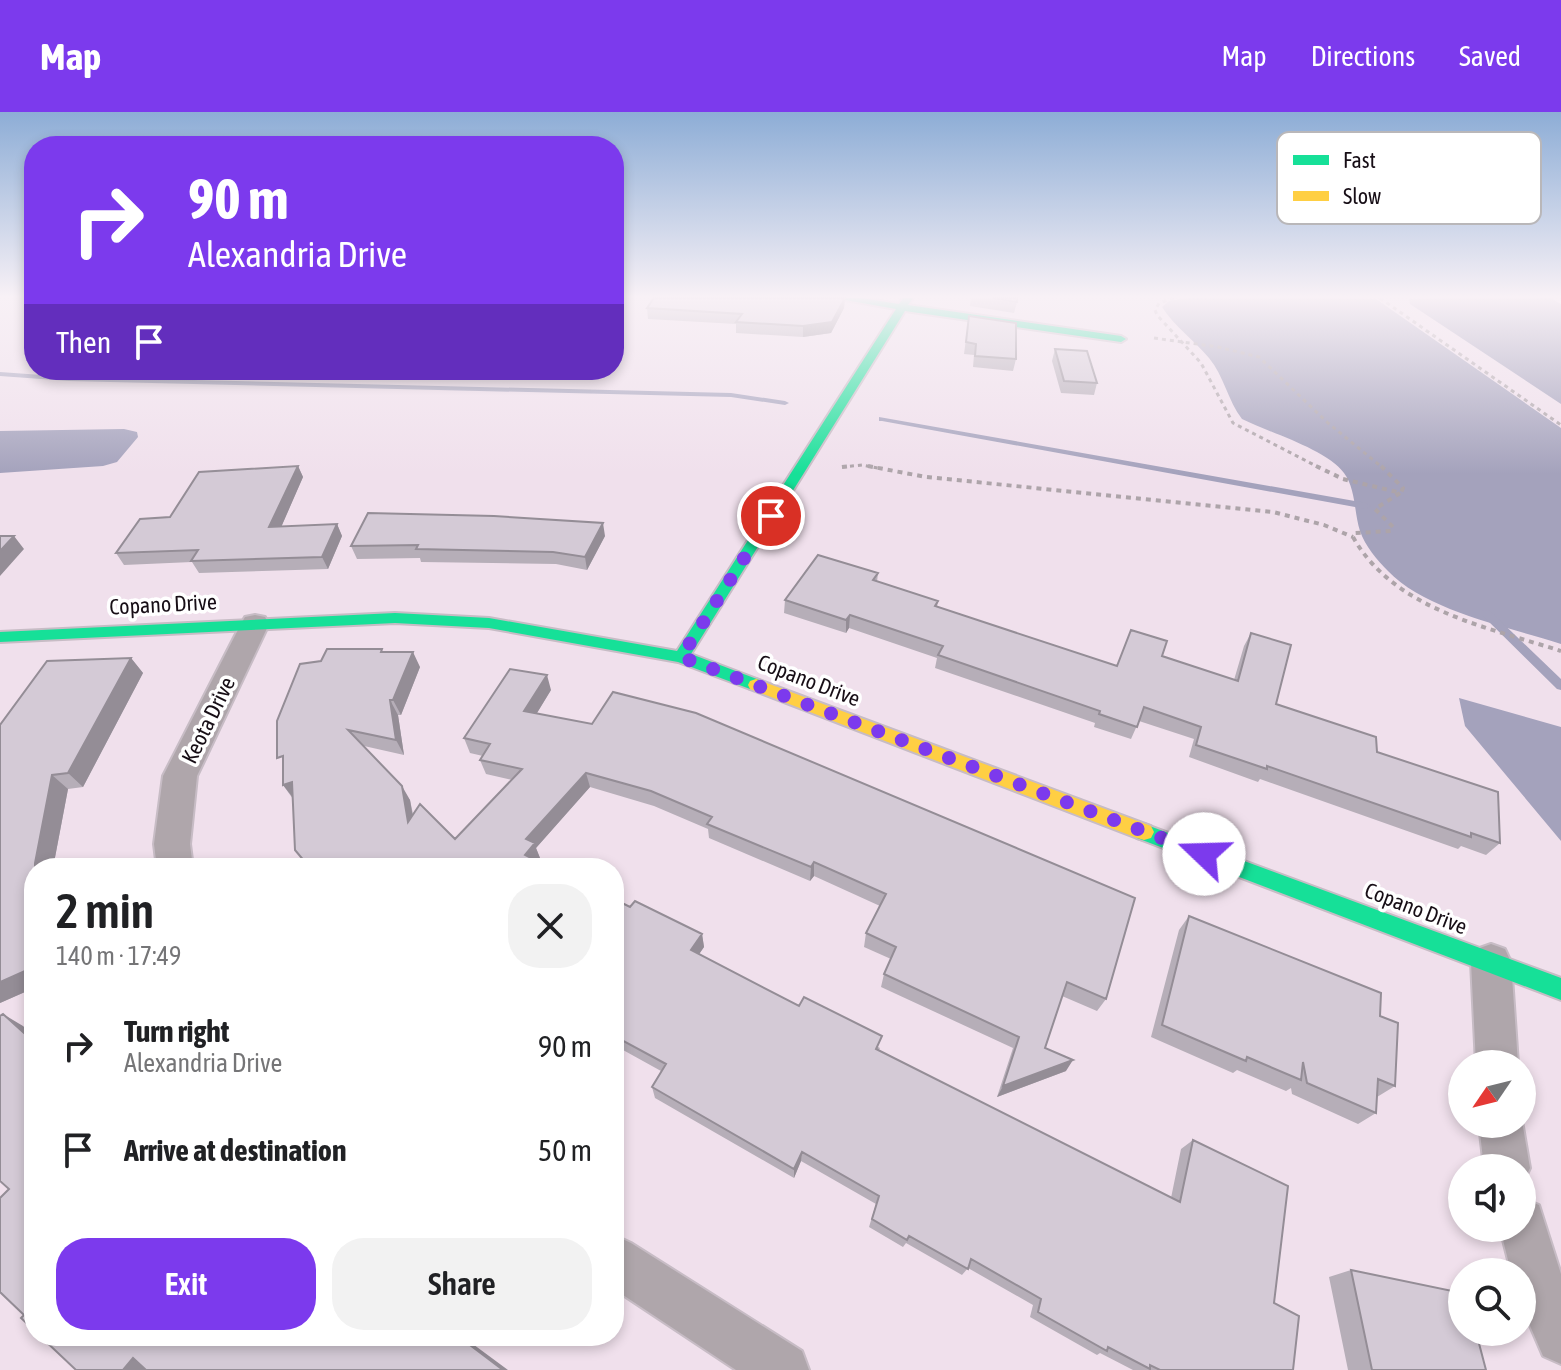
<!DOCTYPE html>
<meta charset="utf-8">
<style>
body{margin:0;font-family:"Asap Condensed",sans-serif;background:#f2f2f2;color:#202124;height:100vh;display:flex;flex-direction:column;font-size:30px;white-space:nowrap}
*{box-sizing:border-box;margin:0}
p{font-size:26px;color:#757577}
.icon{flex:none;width:44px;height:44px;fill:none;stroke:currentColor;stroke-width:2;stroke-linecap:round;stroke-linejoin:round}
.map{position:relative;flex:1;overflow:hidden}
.side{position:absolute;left:24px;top:746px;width:600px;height:488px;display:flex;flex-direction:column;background:#fff;border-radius:32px;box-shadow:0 4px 12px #0003}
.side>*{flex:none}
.hud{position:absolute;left:24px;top:24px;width:600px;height:244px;border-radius:32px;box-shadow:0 4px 12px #0003;background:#7c3aed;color:#fff;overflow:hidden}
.needle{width:52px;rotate:235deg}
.controls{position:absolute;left:1448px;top:938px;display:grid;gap:16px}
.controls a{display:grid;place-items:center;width:88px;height:88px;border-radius:50%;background:#fff;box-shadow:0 4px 12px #0003;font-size:40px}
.pin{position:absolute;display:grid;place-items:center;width:68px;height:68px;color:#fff;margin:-34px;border:4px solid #fff;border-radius:50%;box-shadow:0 2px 8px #0007}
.me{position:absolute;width:88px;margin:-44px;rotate:291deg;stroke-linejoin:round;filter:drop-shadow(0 0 6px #0008)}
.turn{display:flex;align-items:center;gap:28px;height:168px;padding:0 32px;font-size:36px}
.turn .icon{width:104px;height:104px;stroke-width:2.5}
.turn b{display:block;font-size:56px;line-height:68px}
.then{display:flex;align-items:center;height:76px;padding:0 32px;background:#0003;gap:16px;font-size:30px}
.round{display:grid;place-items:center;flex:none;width:84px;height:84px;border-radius:32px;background:#f2f2f2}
.overview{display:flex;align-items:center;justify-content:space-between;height:136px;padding:0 32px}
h1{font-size:48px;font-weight:600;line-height:60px}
.primary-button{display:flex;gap:16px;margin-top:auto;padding:16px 32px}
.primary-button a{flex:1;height:92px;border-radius:32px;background:#7c3aed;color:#fff;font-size:32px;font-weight:600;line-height:92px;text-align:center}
.primary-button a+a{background:#f2f2f2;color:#202124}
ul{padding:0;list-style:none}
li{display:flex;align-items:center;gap:24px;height:104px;padding:0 32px}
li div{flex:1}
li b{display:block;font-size:30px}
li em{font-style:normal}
header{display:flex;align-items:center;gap:48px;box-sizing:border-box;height:112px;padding:0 40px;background:#7c3aed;color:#fff}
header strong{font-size:38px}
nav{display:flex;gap:44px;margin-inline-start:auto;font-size:28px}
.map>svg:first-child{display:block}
</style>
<header>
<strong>Map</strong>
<nav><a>Map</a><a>Directions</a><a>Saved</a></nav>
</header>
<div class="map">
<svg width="1561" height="1258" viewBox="0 0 1561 1258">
<rect width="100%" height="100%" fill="#f0e0ec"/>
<path fill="#a4a2bc" d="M1188,186L1376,187L1561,316V532C1509,515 1426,499 1388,459C1377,448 1365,434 1360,419C1354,401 1356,377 1344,361C1326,337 1270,321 1242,307C1228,289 1224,264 1209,246C1194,228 1175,215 1162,195L1169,189Z
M1550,186L1561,192V292L1410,192L1409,187Z
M124,317L137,320L138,325L117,350L103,354L0,361V319Z
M1459,586L1561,615V729L1465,614Z"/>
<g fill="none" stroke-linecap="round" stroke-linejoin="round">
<path fill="#a4a2bc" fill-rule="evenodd" d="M0,260L69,265L731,281L785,289L789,291L785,293L731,285L69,269L0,264Z
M879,305L1366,391L1371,394L1366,397L882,309H879Z
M1486,498L1490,499L1561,567V578L1557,577L1482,503L1481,501L1482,499Z"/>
<g stroke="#c7bcc5" stroke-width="4">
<path id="street" d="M255,503L265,505L269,512L197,664L190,732L193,756H157L154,732L163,664L241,512L245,505Z
M1491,832L1505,837L1511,850L1518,952H1476L1471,850L1477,837Z
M1522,1009L1530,1056L1522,1073V1056H1484L1479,1012H1522Z
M1522,1086L1539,1093L1561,1162V1252L1543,1244L1522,1195V1160H1511L1500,1116H1522Z
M614,1123L631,1131L802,1239L809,1258H736L614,1177Z"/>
</g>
<g stroke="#c7bcc5" stroke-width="4">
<path id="fast" d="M834,186H861L899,192L903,186H913L908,193L1121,224L1126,227L1121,230L905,199L691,542L762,569L764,573L762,577H750L678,550L489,516L395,511L0,530V520L395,501L489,506L677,539L896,197Z
M1144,712L1561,866V888L1137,726L1134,720L1137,714Z"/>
</g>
<g stroke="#c7bcc5" stroke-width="4">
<path id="slow" d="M756,567L1151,714L1154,720L1151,726L1144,728L1137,726L750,577L748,573L750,569Z"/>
</g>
<path stroke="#ada4a9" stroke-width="3" stroke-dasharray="4 4" stroke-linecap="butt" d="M1174,186L1159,191L1155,198L1157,203L1201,251L1233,311L1320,356
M1380,186L1561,313
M1154,226L1218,235L1259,245L1328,311L1383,356
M842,355L862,353L878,356"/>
<path stroke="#ada4a9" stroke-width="4" stroke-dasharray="5 5" stroke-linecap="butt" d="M868,354L926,365L1273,400L1324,413L1353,425
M1316,354L1343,367L1401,381
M1381,354L1403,376L1401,381
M842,355L851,354
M1400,381L1375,397L1393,415L1391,419L1355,421L1353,425C1394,498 1487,515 1561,539"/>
<use href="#street" fill="#afa6ab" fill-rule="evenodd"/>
<use href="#fast" fill="#16e098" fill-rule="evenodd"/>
<use href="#slow" fill="#ffcf43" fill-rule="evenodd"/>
</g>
<path fill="#b6aeb8" d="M845,186L844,196L831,221L803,225L736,221V212L648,207L647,196Z
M971,186H1017V190L1014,201L970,194Z
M969,204L1016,247L1013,259L973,255L974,243L964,242Z
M1055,237L1097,271L1094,283L1061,281L1052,249Z
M298,354L303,365L281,415L337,412L342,424L328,457L199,461L192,450L124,453L116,441L170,405Z
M605,424L587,458L556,452L421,450L420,446L357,447L351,434Z
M878,461L877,470L938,489L937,495L1117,554L1162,544L1234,568L1244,534L1251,521L1276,592L1377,640L1500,731L1486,743L1461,734L1458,737L1260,667L1258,670L1189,645L1194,627L1139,609L1131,627L1094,615L1095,611L935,556L937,546L849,516L846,521L784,501L785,488Z
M384,540L420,555L401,603H398L404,643L364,634L410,688L413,702L455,727L512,668L486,662L480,648L483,644L470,641L464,626L551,578L537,601L1106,887L1097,899L1062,884L1045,936L1066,959L997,985L1013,936L881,875L884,862L891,847L864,835L866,821L880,794L814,764L810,769L709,726L708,717L654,694L590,675L536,736L540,746L537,749L293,687L283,673Z
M131,546L143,561L83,675L68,677L53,756H34V876L0,891V613Z
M614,787L630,795L702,822L704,835L699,842L880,936L879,938L1171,1086L1181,1037L1193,1028L1274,1191L1293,1258H1133L1100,1241L1097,1243L1030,1205L1033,1193L968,1156L962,1163L906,1131L903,1135L869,1115L876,1092L801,1049L794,1066L655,986L652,975L661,959L614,933Z
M1189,804L1380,904L1395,974L1377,985L1376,1001L1358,1012L1292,982L1291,976L1286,979L1237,958L1233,961L1151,925L1179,818Z
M1351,1158L1486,1258H1348L1329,1165Z"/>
<path fill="#948d96" d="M845,186L844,196L831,221L803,225V214Z
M298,354L303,365L276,427L269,415Z
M603,411L605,424L587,458L585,445Z
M337,412L342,424L328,457L322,445Z
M14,424L24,437L0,464V439Z
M850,503L849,516L846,521V508Z
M413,540L420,555L401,603L393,588Z
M131,546L143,561L83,675L68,661Z
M547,563L551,578L529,614L524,599Z
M390,588L398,603L404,643L396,628Z
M586,661L590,675L536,736L540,746L531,756L525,743L526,727Z
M52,663L68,677L53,756H35V751Z
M292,670L294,687L283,673Z
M402,674L410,688L416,724L408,710Z
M814,750V764L810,769L811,755Z
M702,822L704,835L693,851L691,838Z
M34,855V876L0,891V870Z
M3,902L23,914L34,924V930Z
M1073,948L1066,959L997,985L1003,974Z
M802,1040L801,1049L794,1066V1057Z
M458,1224H462L508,1258H503Z
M133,1246L148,1258H123Z"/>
<path fill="#d4cad6" stroke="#948d96" stroke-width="2" d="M654,186H845L832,210L803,214L736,210L742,202L647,196Z
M993,186H1017V190Z
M969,204L1016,211V247L975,244L976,232L966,230Z
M1055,237L1087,239L1097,271L1064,269Z
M298,354L269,415L337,412L322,445L191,449L198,438L116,441L140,407L170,405L199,360Z
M368,401L494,404L603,411L585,445L553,440L416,437L418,433L351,434Z
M0,424H14L0,439Z
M818,443L878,461L873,468L938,489L935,494L1117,554L1131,518L1167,529L1162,544L1238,569L1251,521L1291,533L1276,592L1376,625L1377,640L1498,680L1500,731L1471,721V725L1267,654V657L1196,633L1201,615L1144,595L1137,615L1099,602L1100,599L938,543L943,534L850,503L846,508L785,488Z
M327,537H382L381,540H413L393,588H390L396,628L348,618L402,674L408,710L420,692L455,727L522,657L480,648L490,632L464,626L510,557L547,563L524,599L592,612L613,580L696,601L1135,786L1106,887L1067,870L1045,936L1073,948L1003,974L1019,925L884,862L896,835L866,821L886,782L814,750L811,755L707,712L712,705L651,679L586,661L526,727L535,731L525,743L551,756H342L339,753L334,756H310L295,738L292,670L283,673V644L277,646V609L300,552L321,549Z
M131,546L68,661L52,663L35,751V756H34V855L0,870V613L47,549Z
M614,787L630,795L635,789L702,822L691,838L799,894L804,885L882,924L876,937L1180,1090L1193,1028L1288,1074L1274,1191L1299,1204L1293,1258H1160L1150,1253V1257L1108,1235L1107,1239L1038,1200L1041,1187L971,1147L968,1157L909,1124L907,1128L872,1107L879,1084L802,1040L794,1057L652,975L666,952L614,924Z
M1189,804L1381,881L1380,904L1398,911L1395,974L1378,967L1376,1001L1307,971L1303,950L1301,968L1247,945L1246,949L1162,913Z
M3,902L34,930V1218L21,1206L24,1203L0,1180V1086L9,1077L0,1069V904Z
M1351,1158L1462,1181V1220H1476L1486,1258H1372Z
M40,1224H458L503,1258H146L133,1246L123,1258H76Z"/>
<linearGradient id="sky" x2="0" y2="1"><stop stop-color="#8dadd6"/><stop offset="0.51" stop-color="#f8f1f6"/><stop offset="1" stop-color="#f8f1f6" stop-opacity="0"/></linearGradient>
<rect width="1561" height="362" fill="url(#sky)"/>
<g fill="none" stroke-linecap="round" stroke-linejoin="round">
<path stroke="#7c3aed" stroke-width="14" stroke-dasharray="0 25.2" d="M771,404L681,545L1204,742"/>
</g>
<g text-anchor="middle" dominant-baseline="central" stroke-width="7" stroke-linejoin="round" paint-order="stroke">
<g font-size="22" fill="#170e16" stroke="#fff">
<text transform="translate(163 492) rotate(-3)">Copano Drive</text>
<text transform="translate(809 568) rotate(21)">Copano Drive</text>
<text transform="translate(208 608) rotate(-64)">Keota Drive</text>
<text transform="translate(1416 796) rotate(21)">Copano Drive</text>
</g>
</g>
<rect x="1277" y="20" width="264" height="92" rx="12" fill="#fff" stroke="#b9b7b9" stroke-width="2"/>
<rect x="1293" y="43" width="36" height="10" fill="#16e098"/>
<rect x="1293" y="79" width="36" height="10" fill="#ffcf43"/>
<g font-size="22" fill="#170e16">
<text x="1343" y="56">Fast</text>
<text x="1343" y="92">Slow</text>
</g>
</svg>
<div class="controls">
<a><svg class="needle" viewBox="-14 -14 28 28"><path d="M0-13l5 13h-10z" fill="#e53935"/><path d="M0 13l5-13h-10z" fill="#757577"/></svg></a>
<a><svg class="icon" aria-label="sound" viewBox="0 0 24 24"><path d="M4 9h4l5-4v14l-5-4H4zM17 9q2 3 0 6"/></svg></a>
<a><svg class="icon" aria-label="search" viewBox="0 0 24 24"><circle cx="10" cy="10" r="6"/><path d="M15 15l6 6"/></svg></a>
</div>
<div class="pin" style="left:771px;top:404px;background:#d93025"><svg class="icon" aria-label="arrive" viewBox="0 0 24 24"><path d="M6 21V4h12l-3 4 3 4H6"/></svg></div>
<svg class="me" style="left:1204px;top:742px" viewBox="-20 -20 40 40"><circle r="19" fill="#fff"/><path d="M0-13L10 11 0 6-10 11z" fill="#7c3aed"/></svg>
<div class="hud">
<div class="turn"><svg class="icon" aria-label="right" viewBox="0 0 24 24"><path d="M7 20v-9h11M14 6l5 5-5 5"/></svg><div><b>90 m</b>Alexandria Drive</div></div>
<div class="then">Then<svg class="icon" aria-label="arrive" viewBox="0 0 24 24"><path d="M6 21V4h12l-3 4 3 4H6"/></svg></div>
</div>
<section class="side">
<div class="overview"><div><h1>2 min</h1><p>140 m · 17:49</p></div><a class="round"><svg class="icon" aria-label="close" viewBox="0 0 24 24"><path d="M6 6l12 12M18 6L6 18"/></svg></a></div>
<ul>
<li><svg class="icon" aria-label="right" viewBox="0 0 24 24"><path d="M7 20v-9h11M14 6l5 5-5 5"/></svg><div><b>Turn right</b><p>Alexandria Drive</p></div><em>90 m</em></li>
<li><svg class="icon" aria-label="arrive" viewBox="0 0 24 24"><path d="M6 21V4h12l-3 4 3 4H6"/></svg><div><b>Arrive at destination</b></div><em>50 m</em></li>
</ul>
<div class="primary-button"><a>Exit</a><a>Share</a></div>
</section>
</div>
